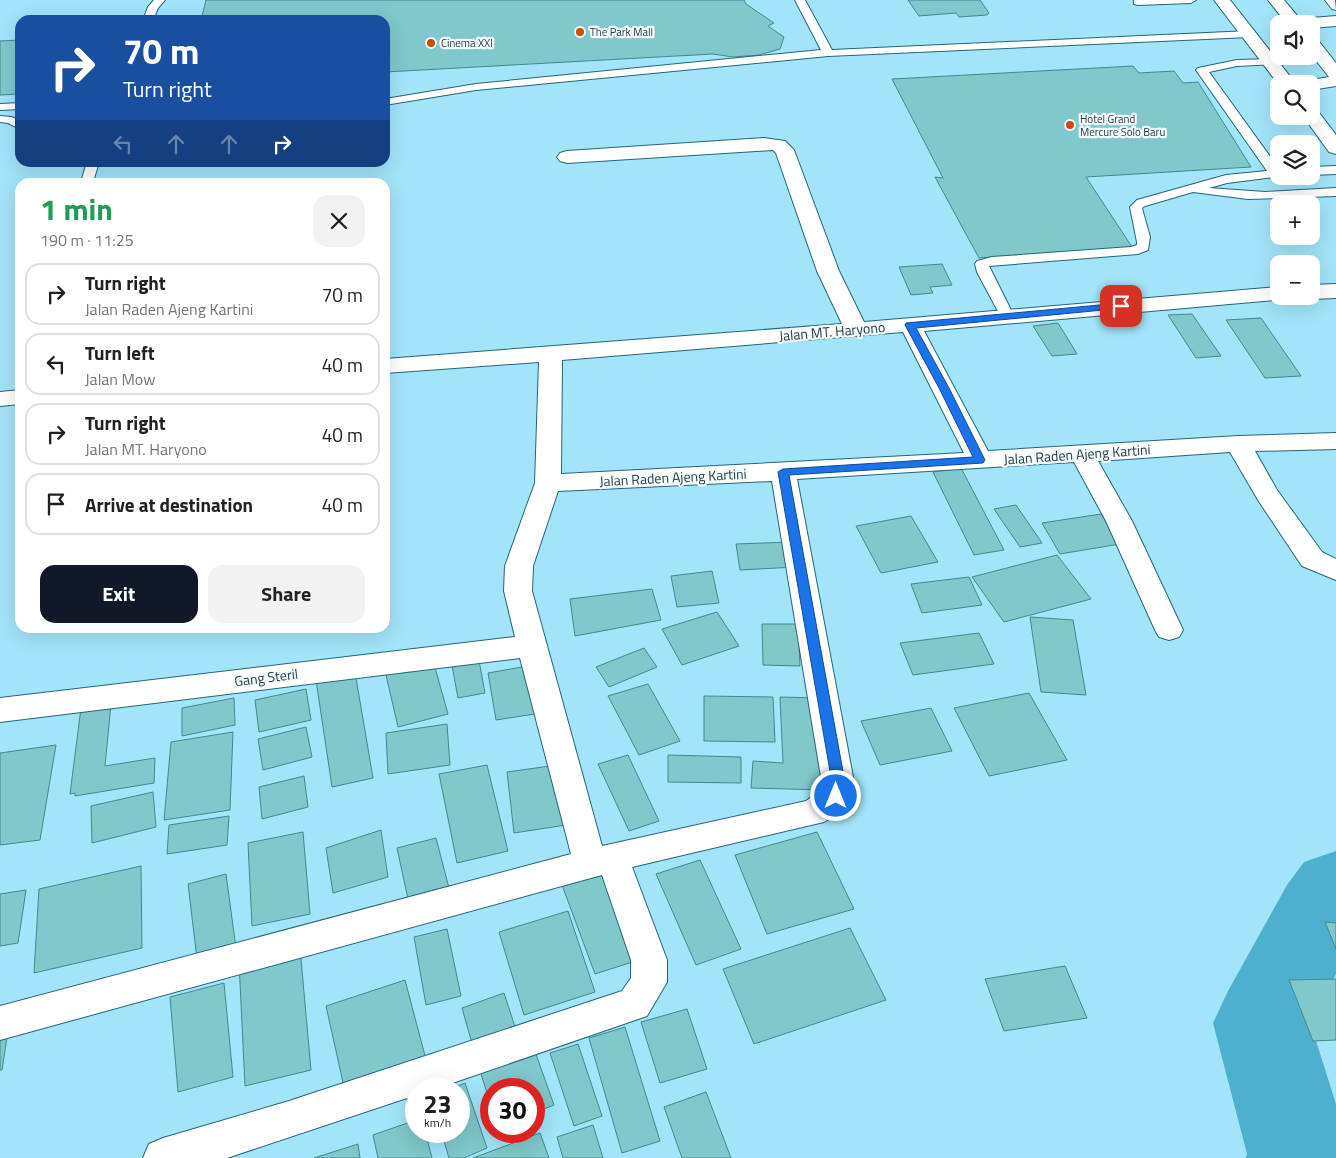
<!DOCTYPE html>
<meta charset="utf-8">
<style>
body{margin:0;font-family:"Titillium Web",sans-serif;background:#f2f2f2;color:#202124;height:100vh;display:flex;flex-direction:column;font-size:19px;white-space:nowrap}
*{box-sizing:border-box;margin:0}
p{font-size:16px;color:#757577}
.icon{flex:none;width:28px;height:28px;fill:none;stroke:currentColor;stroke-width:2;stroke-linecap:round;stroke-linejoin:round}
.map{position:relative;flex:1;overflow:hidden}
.side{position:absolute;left:15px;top:178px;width:375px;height:455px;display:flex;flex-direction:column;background:#fff;border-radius:15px;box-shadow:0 5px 20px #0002}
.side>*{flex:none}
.banner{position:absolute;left:15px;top:15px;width:375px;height:152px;border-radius:15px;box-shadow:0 5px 20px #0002;background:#1a4fa0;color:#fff;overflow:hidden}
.buttons{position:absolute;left:1270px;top:15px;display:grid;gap:10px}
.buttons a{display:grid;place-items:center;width:50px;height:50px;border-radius:10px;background:#fff;box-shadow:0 5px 20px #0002;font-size:25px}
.speed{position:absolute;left:405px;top:1078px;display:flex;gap:10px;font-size:25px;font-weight:700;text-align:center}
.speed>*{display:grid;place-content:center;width:65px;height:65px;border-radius:50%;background:#fff;box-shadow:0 5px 20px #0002;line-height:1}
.speed small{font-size:12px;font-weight:400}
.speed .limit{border:8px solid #d22;background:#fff;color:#111}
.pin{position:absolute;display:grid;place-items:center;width:42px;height:42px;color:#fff;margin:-21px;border-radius:10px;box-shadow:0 2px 8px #0006}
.me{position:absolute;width:55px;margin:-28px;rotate:0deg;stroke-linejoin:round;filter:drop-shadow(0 0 4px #0008)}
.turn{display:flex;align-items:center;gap:18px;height:105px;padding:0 25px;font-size:22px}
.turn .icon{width:65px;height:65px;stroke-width:2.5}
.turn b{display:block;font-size:35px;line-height:42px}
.lanes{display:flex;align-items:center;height:48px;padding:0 25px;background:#0003;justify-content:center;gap:25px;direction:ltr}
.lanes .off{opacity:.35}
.round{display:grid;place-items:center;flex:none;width:52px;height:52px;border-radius:15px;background:#f2f2f2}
.overview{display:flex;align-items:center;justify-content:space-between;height:85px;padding:0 25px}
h1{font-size:30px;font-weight:700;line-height:38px;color:#1e9e55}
.primary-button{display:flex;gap:10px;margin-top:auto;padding:10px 25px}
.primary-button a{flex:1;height:58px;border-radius:15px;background:#111827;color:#fff;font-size:20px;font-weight:700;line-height:58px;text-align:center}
.primary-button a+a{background:#f2f2f2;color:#202124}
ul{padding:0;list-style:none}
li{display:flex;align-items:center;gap:15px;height:62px;margin:0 10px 8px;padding:0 15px;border:2px solid #e0e0e0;border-radius:15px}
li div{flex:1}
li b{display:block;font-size:19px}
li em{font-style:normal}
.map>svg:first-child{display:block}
</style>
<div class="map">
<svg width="1336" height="1158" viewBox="0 0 1336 1158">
<rect width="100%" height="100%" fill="#a2e4f9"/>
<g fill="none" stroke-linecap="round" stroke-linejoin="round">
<path fill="#4db1cd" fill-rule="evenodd" d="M1336,851V974L1311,1025L1336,1104V1158H1246L1247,1154L1213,1023L1228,991L1287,885L1304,862Z"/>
</g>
<path fill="#80c8cb" stroke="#41898c" d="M206,0H744L746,4L774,23L768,26L784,37L780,49L759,55L733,57L713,54L385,72V20H201Z
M908,0H980L989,13L987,15L959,17L956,13L919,16Z
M20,40V94L0,95V41Z
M1133,66L1139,73L1174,71L1183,83L1198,82L1251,167L1086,177L1132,247L979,258L935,177L943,178L892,79Z
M942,264L952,285L930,287L933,293L911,295L899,267Z
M1192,314L1221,356L1196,358L1168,315Z
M1261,318L1301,376L1265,378L1226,320Z
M1058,323L1077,354L1052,356L1033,326Z
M961,468L1004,550L974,555L933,472Z
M1016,505L1042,543L1020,547L994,509Z
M1101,514L1120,544L1060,554L1042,523Z
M911,516L938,562L881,573L856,526Z
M791,542L795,567L740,570L736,544Z
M1057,555L1091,599L1004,622L972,577Z
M712,571L719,603L677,607L671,576Z
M969,577L982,605L922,613L911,584Z
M652,589L661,620L575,636L570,599Z
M717,612L739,646L682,665L662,629Z
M1030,617L1073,620L1086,695L1041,692Z
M762,624H798L800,666L763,665Z
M979,633L994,664L913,675L900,643Z
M644,648L657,667L609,687L596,667Z
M478,655L485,693L458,698L451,660Z
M434,664L448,714L398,727L386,675Z
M533,665L541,713L496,720L488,673Z
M355,672L373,778L332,787L316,680Z
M648,684L680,741L639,755L608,696Z
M306,689L311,720L259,732L255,700Z
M1029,693L1067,760L989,776L954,708Z
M704,696L773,697L775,742L704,741Z
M780,697L819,698L826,790L751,788L753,761L783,763Z
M234,698L235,725L182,736V708Z
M111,704L105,766L155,758L154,783L75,796V793L70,794L81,708Z
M931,708L952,751L880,765L861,721Z
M447,724L450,765L388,774L386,733Z
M306,727L312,757L263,770L258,739Z
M233,732L230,810L164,820L171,742Z
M56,745L40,840L0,845V753Z
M628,755L659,821L629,831L598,764Z
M668,755L741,757V783L668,782Z
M487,765L508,851L457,863L439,774Z
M557,765L566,825L514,833L507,772Z
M304,776L308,807L262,819L259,787Z
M153,792L156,827L92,843L91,806Z
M229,816L227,845L167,854L169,825Z
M381,830L388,877L333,893L326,848Z
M303,832L310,914L252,926L248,843Z
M817,832L854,909L767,934L735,855Z
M436,838L449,888L408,899L397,848Z
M700,860L741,949L696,965L656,874Z
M141,866L142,948L34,973L39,889Z
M611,871L645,958L595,974L562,885Z
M226,874L236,948L197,959L188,884Z
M26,890L18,943L0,946V894Z
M568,911L595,992L524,1015L499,932Z
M1325,922L1336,923V949Z
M850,928L886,1000L754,1044L723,969Z
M447,929L461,996L426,1005L414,937Z
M300,948L311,1070L245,1086L239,962Z
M1065,966L1087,1018L1004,1031L985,979Z
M1336,979V1040L1313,1041L1289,980Z
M405,980L428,1067L346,1096L326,1006Z
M224,983L233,1077L178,1092L170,997Z
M504,993L519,1039L475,1054L462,1008Z
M687,1009L707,1069L660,1083L641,1022Z
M625,1027L660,1141L622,1153L589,1038Z
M8,1031L2,1070H0V1033Z
M532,1043L554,1105L534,1113V1089H491V1106L478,1064Z
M578,1044L602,1116L574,1126L550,1053Z
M465,1083L487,1148L464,1158H449L441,1131H459V1089H451Z
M706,1092L731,1158H682L664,1107Z
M416,1120V1131H425L432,1158H378L373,1135Z
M593,1125L603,1158H563L557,1137Z
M540,1133L549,1158H473Z
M358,1144L360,1158H314Z"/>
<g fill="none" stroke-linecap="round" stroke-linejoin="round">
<g stroke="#236678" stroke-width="2">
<path id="service" d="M154,0H165L158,8L153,20H143L148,7Z
M795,0H805L832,50L1250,31L1255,34L1250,37L828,56L476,90L385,105V99L476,84L821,50Z
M1134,0H1196L1191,3L1138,5L1134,4Z
M1325,0H1335L1336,10L1332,9Z
M1271,59L1276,62L1275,64L1237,66L1209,72L1279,169V176H1281L1227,183L1209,188L1265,192L1336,188V196L1248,199L1193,192L1145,206L1142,208L1143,212L1150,237L1148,250L1138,254L989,266L1014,316L1012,319H1002L977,272L975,264L977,261L992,257L1131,247L1137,245V242L1130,207L1137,200L1226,175L1267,171L1196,70L1198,68L1237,60Z
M20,103V109L0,110V104Z
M0,116L11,117L20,120V129L8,123L0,122Z
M87,162H99L93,182H81Z
M1336,166V174L1311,175V167Z"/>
</g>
<g stroke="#236678" stroke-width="2">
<path id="minor" d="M1336,16V26L1311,28V24H1291L1293,21L1299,19Z
M764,138L785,141L794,150L839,271L864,322L1279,287V296H1288L1287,299L924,331L988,451L1238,436L1336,433V449L1255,451L1277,490L1322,552L1336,559V580L1302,566L1258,500L1230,452L1098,461L1132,521L1183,630L1179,637L1169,640L1159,637L1155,630L1106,521L1074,462L797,479L853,777C855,799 842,812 824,822L632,867L667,960V982L647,1016L435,1089H416V1095L227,1158H143L149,1144L163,1138L289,1101L622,991L631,978V960L602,875L0,1040V1006L571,854L520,658L0,722V698L515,637L504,591L505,566L535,483L539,362L385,373V359L842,324L817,271L776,153L773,150L567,163L560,161L557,157L560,153L567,151ZM903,332L964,453L561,474L562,360ZM772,481L821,777V790L806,801L602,846L532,591L533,566L558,491Z
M1336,284V298L1311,299L1303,296H1311V285Z
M20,390V404L0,406V392Z"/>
</g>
<g stroke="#236678" stroke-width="2">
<path id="primary" d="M1214,0H1230L1296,84L1279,85Z
M1268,0H1284L1304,24H1287Z
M1311,38L1317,39L1336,63V86L1311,90V84H1303L1305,81L1329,77L1311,54Z
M1311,109L1317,110L1336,135V154L1329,152L1303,116H1311Z"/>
</g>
<use href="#service" fill="#fff" fill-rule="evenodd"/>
<use href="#minor" fill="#fff" fill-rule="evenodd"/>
<use href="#primary" fill="#fff" fill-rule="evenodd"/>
</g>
<path fill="#1a73e8" stroke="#114b97" d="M1121,303L1124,304V308L916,328L949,388L985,460L983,463L789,475L844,777L845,787L841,800L836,802L832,800L830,796L832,787L831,777L778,472L783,469L973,457L939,388L905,325L906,323Z"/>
<g fill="#d0490f" stroke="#f4fafc" stroke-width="2">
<circle cx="580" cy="32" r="5"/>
<circle cx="431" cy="43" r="5"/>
<circle cx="1070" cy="125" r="5"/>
</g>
<g text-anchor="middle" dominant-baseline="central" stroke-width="4.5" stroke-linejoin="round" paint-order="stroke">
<g font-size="11" fill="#254048" stroke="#f4fafc" text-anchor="start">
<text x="590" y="32">The Park Mall</text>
<text x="441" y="43">Cinema XXI</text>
<text x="1080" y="119">Hotel Grand<tspan x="1080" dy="13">Mercure Solo Baru</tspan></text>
</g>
<g font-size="14" fill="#254048" stroke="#f4fafc">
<text transform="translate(832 331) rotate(-5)">Jalan MT. Haryono</text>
<text transform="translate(1077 454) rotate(-4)">Jalan Raden Ajeng Kartini</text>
<text transform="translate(673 477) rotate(-3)">Jalan Raden Ajeng Kartini</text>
<text transform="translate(266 677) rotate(-7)">Gang Steril</text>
</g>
</g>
</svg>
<div class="buttons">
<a><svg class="icon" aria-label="sound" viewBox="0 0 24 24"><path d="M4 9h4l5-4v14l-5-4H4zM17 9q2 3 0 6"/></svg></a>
<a><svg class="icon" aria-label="search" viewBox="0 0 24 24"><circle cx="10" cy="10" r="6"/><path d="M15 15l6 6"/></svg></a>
<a><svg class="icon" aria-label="layers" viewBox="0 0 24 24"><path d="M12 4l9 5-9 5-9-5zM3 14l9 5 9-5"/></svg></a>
<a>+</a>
<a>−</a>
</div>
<div class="speed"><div>23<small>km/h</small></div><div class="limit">30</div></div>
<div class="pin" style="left:1121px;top:306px;background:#d93025"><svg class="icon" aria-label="arrive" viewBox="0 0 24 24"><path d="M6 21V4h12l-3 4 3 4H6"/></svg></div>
<svg class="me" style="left:836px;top:796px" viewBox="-20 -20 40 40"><circle r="17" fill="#1a73e8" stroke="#fff" stroke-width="3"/><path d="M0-11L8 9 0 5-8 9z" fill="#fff"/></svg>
<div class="banner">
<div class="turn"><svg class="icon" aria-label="right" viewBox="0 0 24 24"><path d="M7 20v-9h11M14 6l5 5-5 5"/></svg><div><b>70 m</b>Turn right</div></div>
<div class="lanes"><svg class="icon off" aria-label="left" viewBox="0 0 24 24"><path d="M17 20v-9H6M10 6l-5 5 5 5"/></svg><svg class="icon off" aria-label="ahead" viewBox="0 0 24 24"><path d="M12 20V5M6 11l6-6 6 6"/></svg><svg class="icon off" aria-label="ahead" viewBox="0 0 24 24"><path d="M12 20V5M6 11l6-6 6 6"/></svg><svg class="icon" aria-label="right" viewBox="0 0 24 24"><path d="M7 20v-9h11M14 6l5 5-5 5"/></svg></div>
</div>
<section class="side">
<div class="overview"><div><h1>1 min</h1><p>190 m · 11:25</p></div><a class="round"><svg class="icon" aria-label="close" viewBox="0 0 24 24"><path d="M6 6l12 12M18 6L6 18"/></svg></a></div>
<ul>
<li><svg class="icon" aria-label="right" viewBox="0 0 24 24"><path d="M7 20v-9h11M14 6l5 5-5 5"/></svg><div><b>Turn right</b><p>Jalan Raden Ajeng Kartini</p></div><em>70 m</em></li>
<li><svg class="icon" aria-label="left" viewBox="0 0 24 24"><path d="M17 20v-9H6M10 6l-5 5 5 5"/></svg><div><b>Turn left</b><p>Jalan Mow</p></div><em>40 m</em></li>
<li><svg class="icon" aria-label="right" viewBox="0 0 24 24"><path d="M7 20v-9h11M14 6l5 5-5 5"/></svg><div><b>Turn right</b><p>Jalan MT. Haryono</p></div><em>40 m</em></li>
<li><svg class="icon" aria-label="arrive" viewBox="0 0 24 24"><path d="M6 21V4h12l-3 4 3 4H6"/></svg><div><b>Arrive at destination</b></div><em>40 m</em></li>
</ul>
<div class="primary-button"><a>Exit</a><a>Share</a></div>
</section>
</div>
